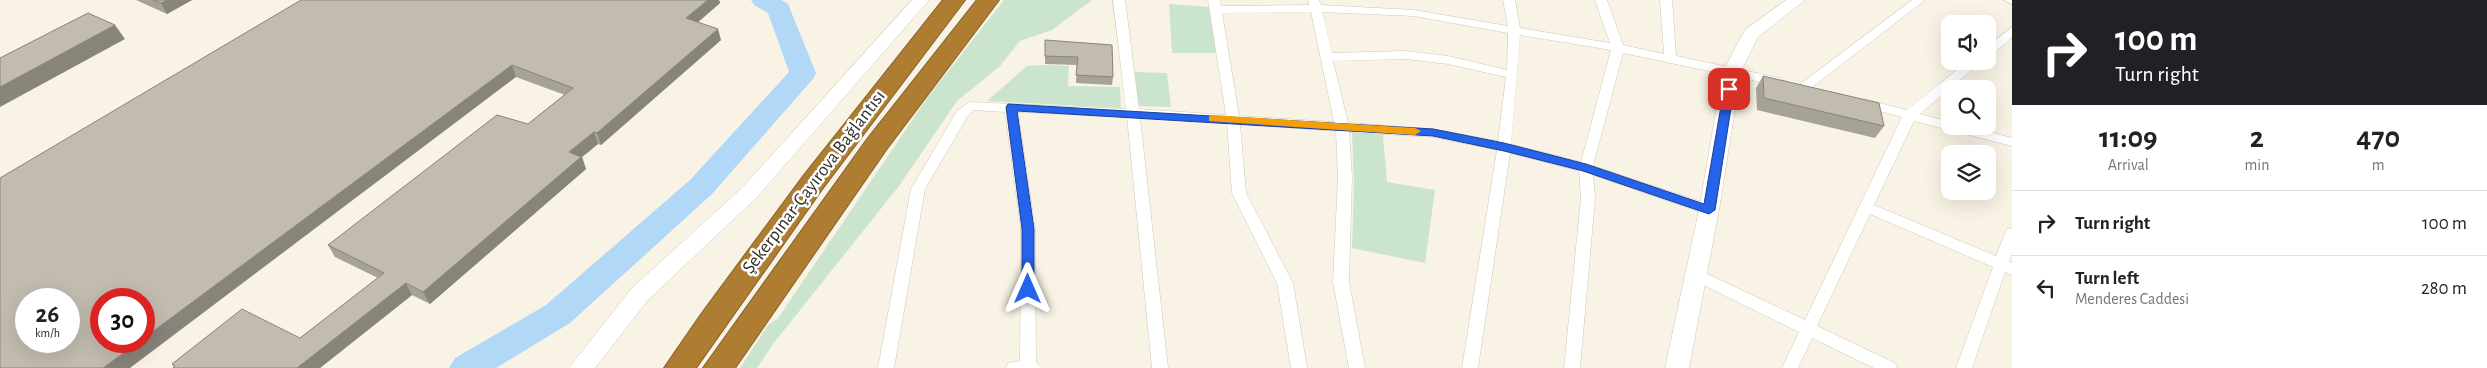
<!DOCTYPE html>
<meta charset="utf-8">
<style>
body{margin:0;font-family:"Alegreya Sans",sans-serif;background:#f2f2f2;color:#222;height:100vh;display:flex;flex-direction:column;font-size:19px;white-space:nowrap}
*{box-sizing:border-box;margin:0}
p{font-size:16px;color:#767676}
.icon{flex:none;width:28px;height:28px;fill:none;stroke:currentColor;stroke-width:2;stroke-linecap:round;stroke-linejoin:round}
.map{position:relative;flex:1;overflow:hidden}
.side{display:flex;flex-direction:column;background:#fff;width:475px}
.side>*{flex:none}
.guide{background:#202124;color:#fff;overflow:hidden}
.buttons{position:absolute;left:1941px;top:15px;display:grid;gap:10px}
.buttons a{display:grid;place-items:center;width:55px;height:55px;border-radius:10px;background:#fff;box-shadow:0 5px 20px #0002;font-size:25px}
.speed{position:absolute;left:15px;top:288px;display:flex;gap:10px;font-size:25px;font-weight:700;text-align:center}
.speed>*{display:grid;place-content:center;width:65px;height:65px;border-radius:50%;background:#fff;box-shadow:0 5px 20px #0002;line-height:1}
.speed small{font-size:12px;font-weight:400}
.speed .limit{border:8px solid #d22;background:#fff;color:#111}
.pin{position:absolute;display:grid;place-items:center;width:42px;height:42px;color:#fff;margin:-21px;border-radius:10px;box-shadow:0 2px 8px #0006}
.me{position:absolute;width:55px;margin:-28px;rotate:0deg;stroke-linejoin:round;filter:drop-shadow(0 0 4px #0008)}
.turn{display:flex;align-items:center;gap:18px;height:105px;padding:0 20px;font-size:22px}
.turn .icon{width:65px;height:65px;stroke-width:2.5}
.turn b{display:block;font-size:35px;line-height:42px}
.eta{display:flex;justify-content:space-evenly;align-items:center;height:85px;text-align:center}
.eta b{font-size:30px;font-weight:700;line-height:35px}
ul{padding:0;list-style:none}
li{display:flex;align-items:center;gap:15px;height:65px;padding:0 20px;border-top:1px solid #e0e0e0}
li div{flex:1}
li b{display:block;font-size:19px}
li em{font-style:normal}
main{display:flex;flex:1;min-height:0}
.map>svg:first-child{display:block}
</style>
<main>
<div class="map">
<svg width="2012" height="368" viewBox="0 0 2012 368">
<rect width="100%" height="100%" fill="#f9f3e5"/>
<path fill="#cbe4cd" d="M1004,0H1092L1052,30L1020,41L1000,66L957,101L899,186L773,344L757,368H740L768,325L778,318L928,97Z
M1169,4L1211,7L1220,53H1172Z
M1046,65L1069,66L1068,86L1120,87L1121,108L987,101L1027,66Z
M1134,72L1167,73L1171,107L1137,106Z
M1352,132L1383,135L1387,182L1435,190L1425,263L1352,248L1354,185Z"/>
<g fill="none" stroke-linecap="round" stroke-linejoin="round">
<path fill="#b2d8f7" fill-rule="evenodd" d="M751,0H781L788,4L816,73L813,79L712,194L570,323L496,368H449L455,358L546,305L690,180L789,72L768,13L754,5Z"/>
<g stroke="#cec8bb" stroke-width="1">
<path id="street" d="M1113,0H1125L1139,109L1226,115L1208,0H1220L1221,6L1309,5V0H1319L1321,5L1414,10L1508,26L1503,0H1515L1520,28L1610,43L1595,0H1607L1623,45L1664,54L1660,0H1672L1676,56L1780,78L1786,82L1780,86L1623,53L1593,166L1714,206L1716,210L1709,215L1593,175L1595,198L1580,368H1564L1581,198L1579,171L1510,153L1478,368H1462L1497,150L1433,137L1349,132L1352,177L1349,282L1365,368H1349L1333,282L1338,177L1336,131L1240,124L1246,193L1293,283L1307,368H1291L1277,283L1232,193L1227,123L1140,118L1168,368H1152L1127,117L1018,112L1035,229L1036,362L1041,368H1006L1008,363L1020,361L1021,229L1005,112L973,110L967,117L925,189L894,368H878L911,189L957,111L970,102L1126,109ZM1311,12L1334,122L1239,116L1222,13ZM1322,12L1414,16L1508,33L1507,70L1448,56L1406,51L1332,53ZM1520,35L1611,50L1581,162L1511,144ZM1406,59L1448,64L1506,77L1498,141L1433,129L1348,123L1333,61Z
M1912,0H1925L1807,91H1799L1797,88L1799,85Z
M2004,0H2012V4Z
M2012,27V37L1992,55L1988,56V46Z
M1968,61H1982L1920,114L1950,122V126H1968L2012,138V146L1914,121L1874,205L1996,256L2007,229L2012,228V254L2009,262L2012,263V275L2005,272L1972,368H1956L1993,267L1870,214L1817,326L1895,363L1897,368H1874L1812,338L1798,368H1782L1799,332L1691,279L1689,275L1691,271H1701L1805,320L1902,117L1860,106L1858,103L1864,99L1907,110Z"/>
</g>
<g stroke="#cec8bb" stroke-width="1">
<path id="secondary" d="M912,0H929L756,198L648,300L595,368H569L632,288L742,188Z
M1786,0H1805L1758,37L1741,71L1719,210L1689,368H1665L1699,210L1723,71L1745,30Z"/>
</g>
<g stroke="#82622f" stroke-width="2">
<path id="highway" d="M943,0H965L823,188L696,368H664L702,313L804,175Z
M977,0H999L886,150L735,368H703L868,138Z"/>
</g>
<use href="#street" fill="#fff" fill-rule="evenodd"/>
<use href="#secondary" fill="#fff" fill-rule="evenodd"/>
<use href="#highway" fill="#ae7d31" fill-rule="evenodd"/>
</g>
<path fill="#a7a296" d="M136,0H192L167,14Z
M301,0H719L720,3L698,22L721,40L601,145L598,144L582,157L586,169L430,304L412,295L320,368L174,367L172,364L300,338L378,278L335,257L328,245L528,124L565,95L516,77Z
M1045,40L1112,45L1113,77L1112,85L1076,83L1077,65L1045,64Z
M1763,76L1884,126L1875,138L1757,110L1756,88Z"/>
<path fill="#88847a" d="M167,0H192L167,14L161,3Z
M708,0H719L720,3L689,30L686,18Z
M115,25L125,39L0,107V87Z
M718,29L721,40L601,145L597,133Z
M512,65L516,77L130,368H103L140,341H144V338Z
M594,132L598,144L582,157L586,169L430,304L423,292L569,152Z
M406,283L412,295L320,368H297Z"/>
<path fill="#c2bcaf" stroke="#88847a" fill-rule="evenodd" d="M153,0H167L161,3Z
M301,0H708L686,18L718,29L597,133L594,132L569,152L581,157L423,292L406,283L297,368H173L175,366L172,364L242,309L300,338L384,273L328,245L497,115L528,124L573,88L512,65L144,338V299H101V341H140L103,368H0V178ZM26,299H69V341H26Z
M88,13L115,25L0,87V58Z
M1045,40L1112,45L1113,77L1076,75L1078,57L1045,56Z
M1763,76L1879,103L1884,126L1764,98Z"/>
<path fill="#2563eb" stroke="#184099" d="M1729,85L1734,89L1715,210L1709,214L1583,171L1504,151L1433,136L1017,111L1034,229V289L1028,293L1022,289V229L1006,107L1008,104L1433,129L1504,143L1586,164L1704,204L1724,89Z"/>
<path fill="#f59e0b" d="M1213,115L1415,128L1421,131L1415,135L1209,121V116Z"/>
<g text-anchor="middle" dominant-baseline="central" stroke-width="5" stroke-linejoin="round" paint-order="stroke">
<g font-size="19" fill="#312f2a" stroke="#fff">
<text transform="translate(814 182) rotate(-53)">Şekerpınar-Çayırova Bağlantısı</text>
</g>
</g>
</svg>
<div class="buttons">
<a><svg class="icon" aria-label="sound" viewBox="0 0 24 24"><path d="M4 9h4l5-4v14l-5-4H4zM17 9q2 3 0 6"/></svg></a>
<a><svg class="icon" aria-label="search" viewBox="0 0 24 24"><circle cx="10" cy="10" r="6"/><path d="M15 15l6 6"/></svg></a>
<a><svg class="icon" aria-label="layers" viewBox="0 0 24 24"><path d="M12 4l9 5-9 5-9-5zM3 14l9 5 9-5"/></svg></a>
</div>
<div class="speed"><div>26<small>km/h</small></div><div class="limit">30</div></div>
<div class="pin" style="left:1729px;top:89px;background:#d93025"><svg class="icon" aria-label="arrive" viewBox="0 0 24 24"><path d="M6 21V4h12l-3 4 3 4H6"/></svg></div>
<svg class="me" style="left:1028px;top:289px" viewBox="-20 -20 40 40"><path d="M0-17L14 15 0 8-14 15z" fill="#2563eb" stroke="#fff" stroke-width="4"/></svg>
</div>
<section class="side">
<div class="guide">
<div class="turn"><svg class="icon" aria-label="right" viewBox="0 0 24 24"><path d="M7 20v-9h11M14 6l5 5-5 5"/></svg><div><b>100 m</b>Turn right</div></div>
</div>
<div class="eta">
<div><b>11:09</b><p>Arrival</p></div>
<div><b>2</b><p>min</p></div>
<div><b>470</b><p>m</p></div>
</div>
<ul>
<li><svg class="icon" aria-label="right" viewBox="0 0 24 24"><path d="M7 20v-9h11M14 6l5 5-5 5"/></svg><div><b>Turn right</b></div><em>100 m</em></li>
<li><svg class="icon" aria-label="left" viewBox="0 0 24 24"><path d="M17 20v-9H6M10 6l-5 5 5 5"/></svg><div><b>Turn left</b><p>Menderes Caddesi</p></div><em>280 m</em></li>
</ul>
</section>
</main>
